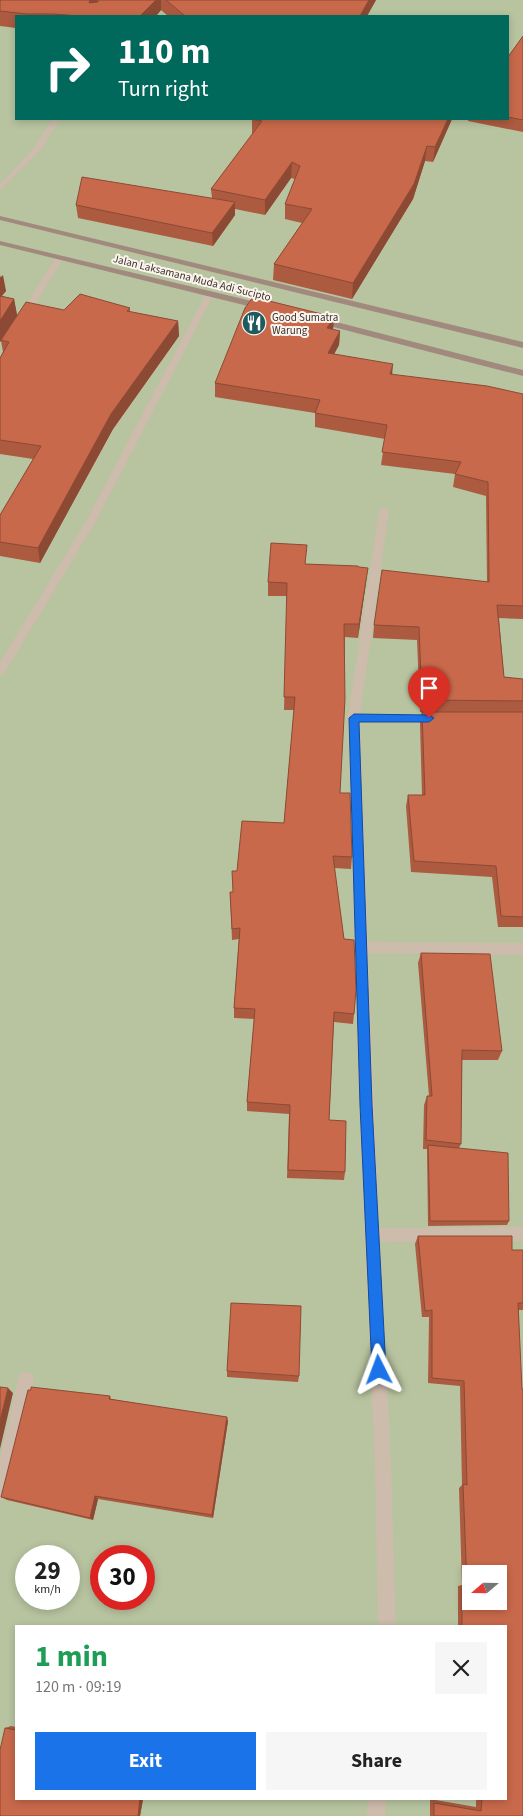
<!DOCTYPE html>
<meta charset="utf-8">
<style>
body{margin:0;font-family:"Source Sans 3",sans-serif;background:#f6f6f6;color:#222;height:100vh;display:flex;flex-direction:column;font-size:19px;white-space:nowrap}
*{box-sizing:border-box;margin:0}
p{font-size:16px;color:#767676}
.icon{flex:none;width:28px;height:28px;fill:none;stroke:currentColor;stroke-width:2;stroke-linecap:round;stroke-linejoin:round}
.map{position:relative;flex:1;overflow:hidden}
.details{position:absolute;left:15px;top:1625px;width:492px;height:175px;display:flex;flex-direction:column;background:#fff;border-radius:0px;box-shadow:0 2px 8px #0003}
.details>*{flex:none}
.guide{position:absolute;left:15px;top:15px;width:494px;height:105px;border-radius:0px;box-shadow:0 2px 8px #0003;background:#00695c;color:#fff;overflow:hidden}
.needle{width:32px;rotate:250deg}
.buttons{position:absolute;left:462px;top:1565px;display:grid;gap:10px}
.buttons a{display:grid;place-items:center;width:45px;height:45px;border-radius:0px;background:#fff;box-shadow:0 2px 8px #0003;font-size:25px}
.speed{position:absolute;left:15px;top:1545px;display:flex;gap:10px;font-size:25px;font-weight:700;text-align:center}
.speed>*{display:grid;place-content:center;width:65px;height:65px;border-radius:50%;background:#fff;box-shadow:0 2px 8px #0003;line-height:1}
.speed small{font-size:12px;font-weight:400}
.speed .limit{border:8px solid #d22;background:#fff;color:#111}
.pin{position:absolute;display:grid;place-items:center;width:42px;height:42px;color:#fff;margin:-51px -21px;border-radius:50% 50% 50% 0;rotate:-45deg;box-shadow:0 0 5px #0007}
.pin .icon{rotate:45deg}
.me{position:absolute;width:55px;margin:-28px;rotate:357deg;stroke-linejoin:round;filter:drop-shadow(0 0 4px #0008)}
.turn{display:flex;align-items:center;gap:18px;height:105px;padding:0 20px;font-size:22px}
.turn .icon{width:65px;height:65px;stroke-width:2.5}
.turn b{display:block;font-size:35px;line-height:42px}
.round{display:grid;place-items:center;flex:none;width:52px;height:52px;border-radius:0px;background:#f6f6f6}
.headline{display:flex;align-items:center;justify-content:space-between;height:85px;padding:0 20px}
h1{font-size:30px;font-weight:700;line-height:38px;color:#1e9e55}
.cta{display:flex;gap:10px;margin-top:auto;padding:10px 20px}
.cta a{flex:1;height:58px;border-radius:0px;background:#1a73e8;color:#fff;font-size:20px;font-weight:700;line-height:58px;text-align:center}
.cta a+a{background:#f6f6f6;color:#222}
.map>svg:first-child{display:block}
</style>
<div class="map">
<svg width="523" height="1816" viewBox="0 0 523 1816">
<rect width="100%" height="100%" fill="#f4ebe1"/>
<path fill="#b8c4a0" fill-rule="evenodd" d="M0,0H523V1816H0ZM16,16H508V119H16ZM26,1556H69V1599H26ZM101,1556H144V1599H101ZM471,1574H499V1601H471ZM16,1626H506V1799H16Z"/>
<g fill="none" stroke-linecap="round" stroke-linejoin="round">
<path fill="#cdbbac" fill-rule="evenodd" d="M57,255L64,257L26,319H20L19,317Z
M207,292L214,294L95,523L4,674L0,675V662L85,523Z"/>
<path fill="#cdbbac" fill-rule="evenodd" d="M53,119H60L40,151L0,190V184L34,148Z
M384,507L389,510L360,714L438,715L444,719L438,723L360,722L368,942L523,943V955L368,953L379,1228L523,1227V1241L380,1242L391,1467L396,1626H378L375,1467L360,1125L348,718L379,510Z
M26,1372L32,1374L34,1380L8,1492L6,1498L0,1500V1457L18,1380L20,1374Z
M368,1799H386L385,1816H367Z"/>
<path fill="#a18a7d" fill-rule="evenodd" d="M0,216L523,342V348L0,220Z
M0,241L264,304L268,307L264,310L0,245Z
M317,317L523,370V376L314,322V318Z"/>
</g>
<path fill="#ac5a40" d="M0,0H98L97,2L99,0H376L367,16H168L161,10L156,16H16V28L0,26Z
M523,36V132L468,121V119H508V57Z
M252,119H452L433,162L425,161L413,199L352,299L273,280L274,264L302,223L285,219V204L295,179L291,178L265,215L235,209V215L213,246L78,218L76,205L212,198L211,189L252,135Z
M0,275L6,291L2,296L14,299L17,315L64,310L130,308V312L178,321L179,336L113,429L40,563L0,556V515L33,459L0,454V358L3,352L1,341L0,342Z
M334,317L333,330L340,331L339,345L334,354L392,375L523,394V619L499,618L504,677L523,679V927H498L492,877L411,872L406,806L408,795H422L420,724L422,712H420L417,640L373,638L374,625L487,582L486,496L453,487L455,474L381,465L385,439L315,427V413L215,397V383Z
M306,564L359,567L366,582L358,638L345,637L340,793L352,857L351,869L334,868L354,1014L353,1024L334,1022L329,1120L345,1172L344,1180L287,1178L289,1114L247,1111V1102L254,1019L234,1018V1008L239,939L232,940L230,892H233L237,871L284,823L294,710H284L287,596H268V582Z
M421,953L502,1051L498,1060H462L461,1144L459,1148L509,1221L507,1225L428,1226L427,1149H423L424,1105L427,1096H429L418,963Z
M418,1236L512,1250H523V1310H519L523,1816H430V1799L476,1807V1799H506V1626H458V1586L462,1585L459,1488L462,1485L460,1386L428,1383L429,1317H422L415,1244Z
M227,1371L299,1376L298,1382L227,1377Z
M110,1396L111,1399L228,1421L213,1518L98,1499L93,1520L7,1500L1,1497Z
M11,1726L16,1727V1799H143L140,1816H0L5,1728Z"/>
<path fill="#8c4a34" d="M90,0H98L91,16L89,3Z
M156,0H161V10L156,16H140Z
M369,0H376L367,16H360Z
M448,119H452L433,162L435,147Z
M427,146L425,161L413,199L352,299L353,283Z
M292,162L291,178L265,215V200Z
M235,202V215L213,246L212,233Z
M3,275L6,291L0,298V278Z
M14,299L17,315L0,342V321Z
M334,317L333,330L327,328Z
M178,321L179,336L113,429L40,563L38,548L111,414Z
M340,331L339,345L327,367L328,353Z
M393,364L392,377L390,374Z
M368,568L358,638L359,624Z
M8,1388L13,1393L0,1449V1421Z
M227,1417L228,1421L213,1518L212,1515Z
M95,1496L98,1499L93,1520L90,1518Z
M140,1799H143L140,1816H138Z"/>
<path fill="#c8694b" stroke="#8c4a34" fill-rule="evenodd" d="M0,0H90L89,3L98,2L99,0H156L140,16H79L53,14H27L0,11Z
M166,0H369L360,16H185Z
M523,36V120L508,117V57Z
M252,119H448L435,147L427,146L414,184L353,283L274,264L312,209L285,204L300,166L292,162L265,200L211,189L262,121Z
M82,177L235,202L212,233L76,205Z
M80,294L130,308L127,311L178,321L111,414L38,548L0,542V515L41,446L0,440V358L9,342L1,340L26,302L64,310Z
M0,296L14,299L0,321Z
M253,297L334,317L327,328L340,331L328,353L393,364L390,374L487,386L523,394V606L497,605L504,677L523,679V701L422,700L419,627L374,625L382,570L489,582L488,482L455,474L461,462L382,452L387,425L315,413L320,400L215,383L245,308Z
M271,543L307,545L305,564L358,566L359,567L368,568L359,624H344L345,699L340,793H350L352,857L333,856L344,939L354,940L356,990L354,1014L334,1012L329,1120L346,1121L345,1172L288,1170L290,1105L247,1102L255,1009L234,1008L240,928L232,929L230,892H233L232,871H237L242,821L284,823L295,697H284L287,583L268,582Z
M422,712H523V917L501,916L496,866L414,861L408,795H425Z
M421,953L490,954L502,1051L462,1050L461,1144L426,1140L427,1096H432Z
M428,1145L508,1153L509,1221H430Z
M418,1236H512V1250H523V1303H518L522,1389H523V1816H434V1803L481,1811L482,1799H506V1626H462V1585H467L463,1484L467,1485L464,1381L432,1378V1310L425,1311ZM471,1574H499V1601H471Z
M231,1303L301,1306L299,1376L227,1371Z
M0,1387L8,1388L0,1421Z
M31,1387L110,1396L109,1399L227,1417L212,1515L95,1496L90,1518L1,1497L28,1390H31Z
M5,1728L16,1730V1799H140L138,1816H0V1750Z"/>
<path fill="#1a73e8" stroke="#114b97" d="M354,714L429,715L434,718L429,722H359L372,1105L386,1370L384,1375L379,1377L374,1375L372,1370L360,1105L349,718Z"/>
<defs>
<g id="restaurant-disc" transform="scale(1.25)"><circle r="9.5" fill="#1f5a5e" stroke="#fbf5ee"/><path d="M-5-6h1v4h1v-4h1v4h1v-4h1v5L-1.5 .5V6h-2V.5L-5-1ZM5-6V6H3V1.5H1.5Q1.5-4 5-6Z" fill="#fff"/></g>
</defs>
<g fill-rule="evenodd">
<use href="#restaurant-disc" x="254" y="323"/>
</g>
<g text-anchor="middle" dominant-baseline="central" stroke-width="4" stroke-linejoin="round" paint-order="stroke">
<g font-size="11" fill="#3b302b" stroke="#fbf5ee">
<text transform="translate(192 278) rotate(14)">Jalan Laksamana Muda Adi Sucipto</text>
</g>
<g font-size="11" fill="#3b302b" stroke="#fbf5ee" text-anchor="start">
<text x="272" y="317">Good Sumatra<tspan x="272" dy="13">Warung</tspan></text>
</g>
</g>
</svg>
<div class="buttons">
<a><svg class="needle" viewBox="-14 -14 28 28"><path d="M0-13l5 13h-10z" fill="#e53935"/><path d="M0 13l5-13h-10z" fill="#767676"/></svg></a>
</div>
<div class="speed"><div>29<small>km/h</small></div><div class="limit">30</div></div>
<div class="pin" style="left:429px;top:718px;background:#d93025"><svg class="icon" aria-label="arrive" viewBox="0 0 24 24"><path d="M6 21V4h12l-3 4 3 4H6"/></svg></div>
<svg class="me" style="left:379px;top:1370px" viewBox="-20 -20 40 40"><path d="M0-17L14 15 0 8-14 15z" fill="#1a73e8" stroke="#fff" stroke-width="4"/></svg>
<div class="guide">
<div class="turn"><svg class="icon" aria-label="right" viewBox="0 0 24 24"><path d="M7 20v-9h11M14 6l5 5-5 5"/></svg><div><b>110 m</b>Turn right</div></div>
</div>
<section class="details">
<div class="headline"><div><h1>1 min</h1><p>120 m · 09:19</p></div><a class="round"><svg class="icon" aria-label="close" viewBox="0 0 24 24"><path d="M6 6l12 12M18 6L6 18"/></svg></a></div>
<div class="cta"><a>Exit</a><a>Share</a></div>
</section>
</div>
